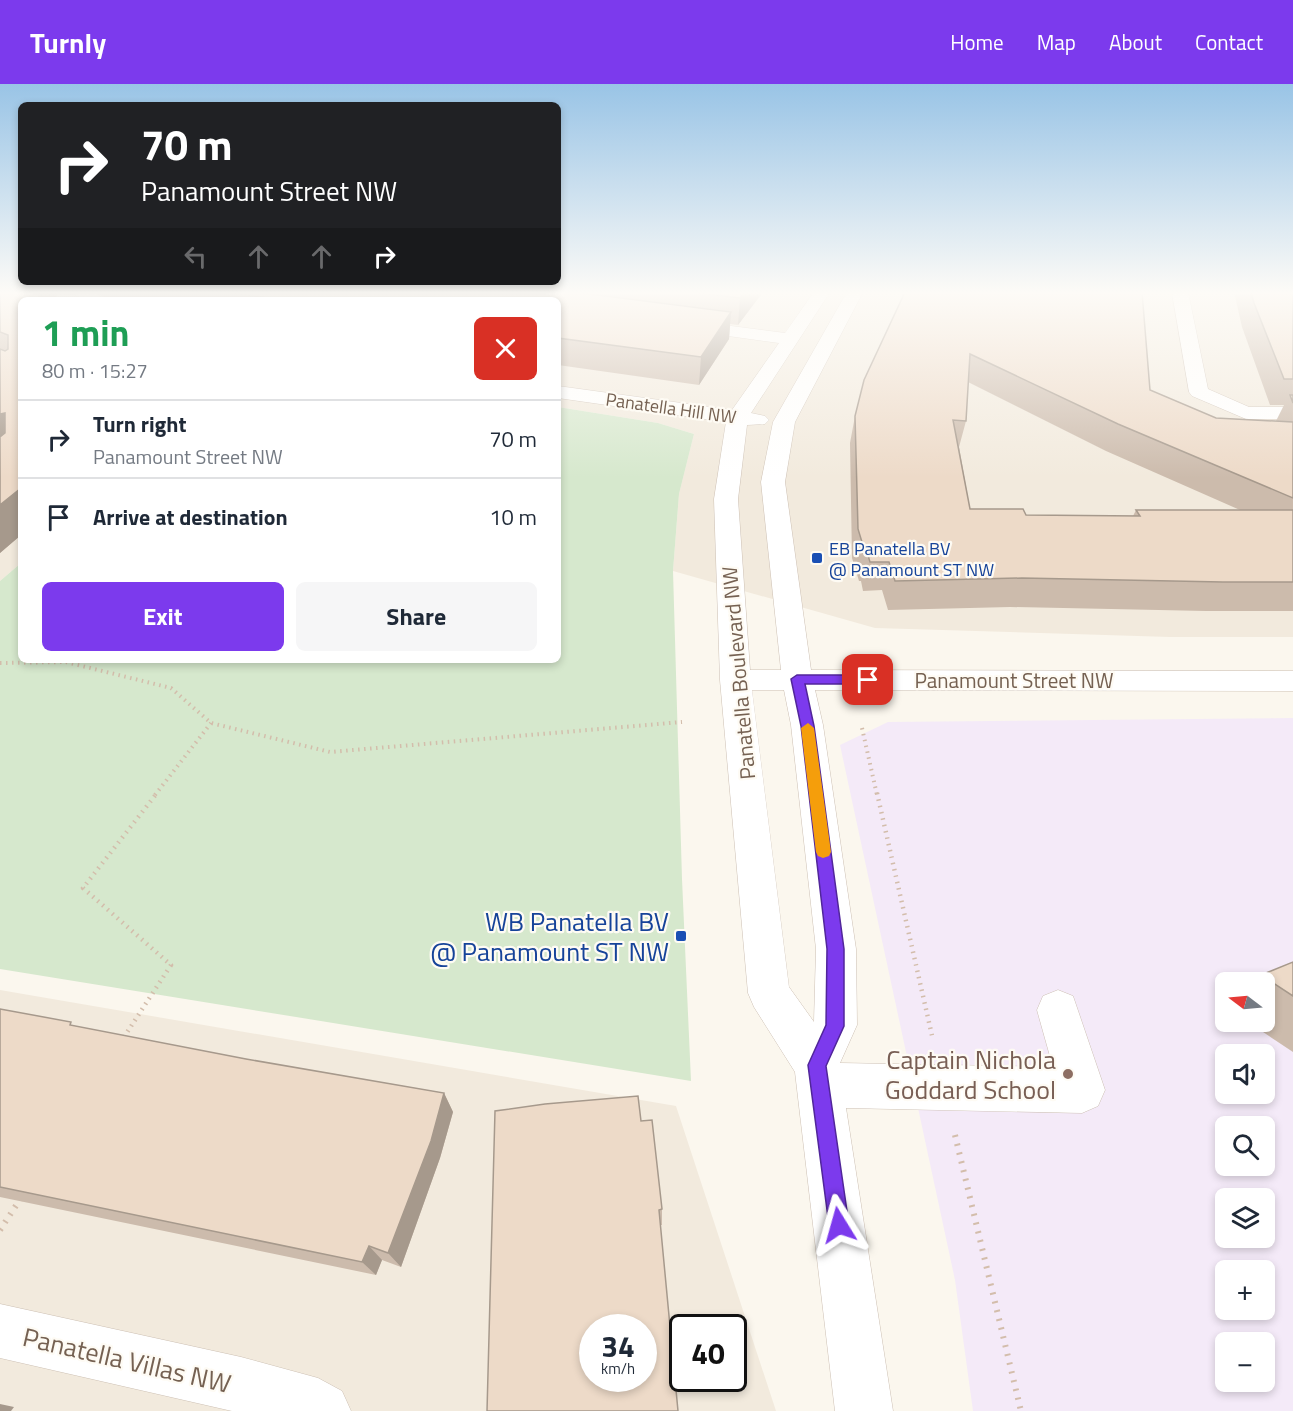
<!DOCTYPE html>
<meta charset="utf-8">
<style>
body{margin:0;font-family:"Titillium Web",sans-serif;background:#f6f6f7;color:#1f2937;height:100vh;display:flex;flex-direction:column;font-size:22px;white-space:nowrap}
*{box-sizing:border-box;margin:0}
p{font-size:20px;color:#747a83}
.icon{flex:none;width:33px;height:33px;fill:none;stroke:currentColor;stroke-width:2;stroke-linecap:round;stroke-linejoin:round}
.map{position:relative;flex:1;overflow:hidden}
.drawer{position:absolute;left:18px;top:213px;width:543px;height:366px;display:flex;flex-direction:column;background:#fff;border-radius:9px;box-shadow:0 3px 9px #0003}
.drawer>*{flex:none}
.banner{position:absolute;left:18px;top:18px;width:543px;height:183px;border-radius:9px;box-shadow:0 3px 9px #0003;background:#202124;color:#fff;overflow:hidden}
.needle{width:39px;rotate:286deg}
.buttons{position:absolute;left:1215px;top:888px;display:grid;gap:12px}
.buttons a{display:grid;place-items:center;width:60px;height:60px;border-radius:9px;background:#fff;box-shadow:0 3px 9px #0003;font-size:30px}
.speed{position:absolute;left:579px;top:1230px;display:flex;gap:12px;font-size:30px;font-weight:700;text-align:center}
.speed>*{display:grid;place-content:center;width:78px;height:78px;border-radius:50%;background:#fff;box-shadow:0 3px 9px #0003;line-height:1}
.speed small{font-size:15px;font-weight:400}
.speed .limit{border:3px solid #111;border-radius:9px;background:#fff;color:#111}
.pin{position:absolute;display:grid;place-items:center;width:51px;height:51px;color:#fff;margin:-26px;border-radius:12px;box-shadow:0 3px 9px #0006}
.me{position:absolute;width:66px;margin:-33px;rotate:352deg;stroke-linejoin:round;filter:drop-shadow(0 0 4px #0008)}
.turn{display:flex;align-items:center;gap:21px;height:126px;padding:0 24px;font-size:27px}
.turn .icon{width:78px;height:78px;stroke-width:2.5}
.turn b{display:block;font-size:42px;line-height:51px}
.lanes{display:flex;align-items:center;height:57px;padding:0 24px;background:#0003;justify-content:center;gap:30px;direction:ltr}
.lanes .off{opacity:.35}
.round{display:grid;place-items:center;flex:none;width:63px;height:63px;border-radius:9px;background:#f6f6f7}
.overview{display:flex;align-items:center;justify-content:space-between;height:102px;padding:0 24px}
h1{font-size:36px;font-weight:700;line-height:45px;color:#1e9e55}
.button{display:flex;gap:12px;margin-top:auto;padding:12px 24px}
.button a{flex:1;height:69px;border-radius:9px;background:#7c3aed;color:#fff;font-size:24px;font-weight:700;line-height:69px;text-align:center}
.button a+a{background:#f6f6f7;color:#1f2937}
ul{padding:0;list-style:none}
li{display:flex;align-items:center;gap:18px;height:78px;padding:0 24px;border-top:2px solid #e0e1e3}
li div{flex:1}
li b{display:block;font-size:22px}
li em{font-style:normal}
header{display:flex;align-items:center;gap:36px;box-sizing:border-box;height:84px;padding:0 30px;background:#7c3aed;color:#fff}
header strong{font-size:28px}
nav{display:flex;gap:33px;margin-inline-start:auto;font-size:21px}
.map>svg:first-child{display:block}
</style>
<header>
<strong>Turnly</strong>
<nav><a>Home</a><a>Map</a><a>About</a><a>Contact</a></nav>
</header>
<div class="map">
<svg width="1293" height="1327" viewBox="0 0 1293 1327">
<rect width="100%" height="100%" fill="#fbf7ee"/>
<path fill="#f2eadd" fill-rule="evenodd" d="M0,208H1293V553H1170L875,544L673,487L679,410L694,350L658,339L558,323V216H21V479L0,497Z
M0,906L676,1022L776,1327H0ZM592,1244H644V1294H592ZM682,1244H734V1294H682Z"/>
<path fill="#f4eaf8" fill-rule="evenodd" d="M1293,634V1327H973L955,1196L840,661L888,638ZM1226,898H1264V938H1226ZM1226,970H1264V1010H1226ZM1226,1042H1264V1082H1226ZM1226,1114H1264V1154H1226ZM1226,1186H1264V1226H1226ZM1226,1258H1264V1298H1226Z"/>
<path fill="#d6e8cd" d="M558,323L658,339L694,350L679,410L673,487L682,795L691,997L0,885V497L21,479V576H558Z"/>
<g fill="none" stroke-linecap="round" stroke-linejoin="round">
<g stroke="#cdc0b4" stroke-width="1">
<path id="minor" d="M71,208H94L106,216H84Z
M814,208H830L751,329L765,332L769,336L765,340L747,341L738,415L750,586H781L761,398L773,338L847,208H863L795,338L785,398L811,586L1293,587V607L815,606L823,641L856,865L857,941L840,979L1053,983L1037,926L1043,912L1058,906L1073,912L1105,1006L1098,1022L1082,1029L846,1024L893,1327H835L795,988L754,923L748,909L720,596L714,415L726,338L558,314V302L732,326L779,259L685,246L679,245L676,241L679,237L685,236L785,249ZM752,606H784L791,641L816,865L814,938L789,903Z
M1172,208H1188L1208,305L1249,323H1293V335H1246L1192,312L1189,308Z
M0,1220L241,1273L318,1294L342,1307L351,1327H232L0,1274Z"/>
</g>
<path stroke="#d3bdab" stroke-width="4" stroke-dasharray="1.5 4.5" stroke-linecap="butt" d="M0,579L66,578L171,604L211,639L330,668L682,638
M862,644L877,711
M155,711L211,639"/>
<path stroke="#d3bdab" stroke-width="4.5" stroke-dasharray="1.5 5" stroke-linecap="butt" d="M877,709L933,956
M124,953L171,881L83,804L157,709"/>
<path stroke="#d3bdab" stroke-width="6" stroke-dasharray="2 7" stroke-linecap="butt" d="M955,1051L1021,1327
M0,1146L21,1114"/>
<use href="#minor" fill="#fff" fill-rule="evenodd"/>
</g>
<path fill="#ccbbac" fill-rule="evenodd" d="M0,208H70L72,211L58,209L21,216V451L0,469Z
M97,208H763L738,241L730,240L729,255L699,301L558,281V216H108Z
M905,208L1150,306L1216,334L1276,337L1284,321H1270L1242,243L1234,208H1293V527H1206L1010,523L888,526L882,506L863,507L861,497H859L852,474L850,359L855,332ZM968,298L1106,367L1240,426H1136L1133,432L1026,431L970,425L959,363L966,337Z
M1293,878V968L1248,938H1264V898H1253L1261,891Z
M0,925L75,942L246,975L444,1009L453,1028L440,1074L401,1183L382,1176L376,1191L0,1113Z
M641,1037L662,1125V1141H660Z"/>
<path fill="#a6998c" d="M40,208H57L56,216H38Z
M745,208H763L738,241L740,214Z
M731,228L729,255L699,301L701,273Z
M5,329L21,357L0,370V330Z
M21,404V451L0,469V421Z
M444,1009L453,1028L440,1074L401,1183L388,1169Z
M369,1162L382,1176L376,1191L362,1178Z
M0,1320L14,1323L11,1327H0Z"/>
<path fill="#eddac8" stroke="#a6998c" stroke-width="1.5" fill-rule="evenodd" d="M0,208H40L38,216H21V404L0,421V353L5,349V329L0,330V265L5,267L8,265V251L0,248Z
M226,208H574L731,228L701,273L558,254V216H282Z
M689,208H745L740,214Z
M905,208H1142L1150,306L1216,334L1293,338V414L1118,340L970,270L966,337L953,336L970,425H1023L1026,431L1140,432L1136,426H1293V498H1223L1022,494L895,497L889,478H870L867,468H865L858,445L855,332L864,296Z
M1251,208H1293V295H1284L1254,219Z
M1290,311H1293V319Z
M1293,878V912L1261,891Z
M0,925L71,938L70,941L246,975L444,1009L431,1057L388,1169L369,1162L362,1178L0,1103Z
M638,1012L641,1037L652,1036L662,1125L659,1126L678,1327H487L495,1027L545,1020ZM592,1244H644V1294H592Z"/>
<linearGradient id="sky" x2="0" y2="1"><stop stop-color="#99c4e6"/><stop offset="0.53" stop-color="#fdfbf7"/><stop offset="1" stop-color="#fdfbf7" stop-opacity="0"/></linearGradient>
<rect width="1293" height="394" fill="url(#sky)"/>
<path fill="#7c3aed" stroke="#51269a" stroke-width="1.5" d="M797,591H868L874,596L868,600H805L814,642L844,865V942L826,982L849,1141L846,1148L839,1151L832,1148L829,1141L808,981L826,941L827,865L801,642L791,595Z"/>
<path fill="#f59e0b" d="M808,639L814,644L831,768L829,772L823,774L818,772L816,768L801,644Z"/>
<g fill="#1a4fb4" stroke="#fefbf4" stroke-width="2">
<rect x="811" y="468" width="12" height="12" rx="3"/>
<rect x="675" y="846" width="12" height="12" rx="3"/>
</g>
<circle fill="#8d6e63" stroke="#fefbf4" stroke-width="2" cx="1068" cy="990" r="6"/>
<g text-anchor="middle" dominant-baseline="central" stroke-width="4.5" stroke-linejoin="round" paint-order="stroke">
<g font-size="18" fill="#756152" stroke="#fefbf4">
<text transform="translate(671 324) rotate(8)">Panatella Hill NW</text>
</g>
<g font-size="18" fill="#164399" stroke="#fefbf4" text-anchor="start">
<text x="829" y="464">EB Panatella BV<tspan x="829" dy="21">@ Panamount ST NW</tspan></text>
</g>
<g font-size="21" fill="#756152" stroke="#fefbf4">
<text transform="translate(738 589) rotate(-95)">Panatella Boulevard NW</text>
<text x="1014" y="596">Panamount Street NW</text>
</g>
<g font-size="26" fill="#164399" stroke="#fefbf4" text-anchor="end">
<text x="669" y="837">WB Panatella BV<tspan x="669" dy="30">@ Panamount ST NW</tspan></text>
</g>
<g font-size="26" fill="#785e54" stroke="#fefbf4" text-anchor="end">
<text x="1056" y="975">Captain Nichola<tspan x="1056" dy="30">Goddard School</tspan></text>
</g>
<g font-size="26" fill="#756152" stroke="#fefbf4">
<text transform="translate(127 1276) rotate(13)">Panatella Villas NW</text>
</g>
</g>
</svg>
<div class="buttons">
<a><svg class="needle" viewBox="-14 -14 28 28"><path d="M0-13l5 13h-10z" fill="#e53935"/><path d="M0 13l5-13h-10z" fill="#747a83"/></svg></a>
<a><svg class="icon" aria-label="sound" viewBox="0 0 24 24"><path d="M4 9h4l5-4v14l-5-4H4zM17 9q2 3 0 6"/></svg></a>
<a><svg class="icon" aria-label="search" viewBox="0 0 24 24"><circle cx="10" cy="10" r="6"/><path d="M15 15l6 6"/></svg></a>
<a><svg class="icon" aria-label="layers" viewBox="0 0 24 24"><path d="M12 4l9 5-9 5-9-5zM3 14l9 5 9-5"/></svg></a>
<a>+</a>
<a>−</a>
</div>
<div class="speed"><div>34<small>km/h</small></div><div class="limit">40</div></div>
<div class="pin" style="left:868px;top:596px;background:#d93025"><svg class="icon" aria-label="arrive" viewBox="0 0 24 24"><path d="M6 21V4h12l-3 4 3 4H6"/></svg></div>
<svg class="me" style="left:839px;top:1141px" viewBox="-20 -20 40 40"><path d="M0-17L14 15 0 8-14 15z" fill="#7c3aed" stroke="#fff" stroke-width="4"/></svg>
<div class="banner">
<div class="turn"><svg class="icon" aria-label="right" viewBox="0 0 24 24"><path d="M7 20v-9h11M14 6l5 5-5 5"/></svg><div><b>70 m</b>Panamount Street NW</div></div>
<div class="lanes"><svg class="icon off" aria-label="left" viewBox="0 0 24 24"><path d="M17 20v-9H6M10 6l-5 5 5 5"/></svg><svg class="icon off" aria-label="ahead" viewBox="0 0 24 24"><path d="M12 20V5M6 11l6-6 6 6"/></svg><svg class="icon off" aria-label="ahead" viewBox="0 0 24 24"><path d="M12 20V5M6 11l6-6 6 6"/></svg><svg class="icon" aria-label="right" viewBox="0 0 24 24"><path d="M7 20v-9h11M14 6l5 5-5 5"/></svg></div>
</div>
<section class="drawer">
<div class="overview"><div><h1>1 min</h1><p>80 m · 15:27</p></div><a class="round" style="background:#d93025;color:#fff"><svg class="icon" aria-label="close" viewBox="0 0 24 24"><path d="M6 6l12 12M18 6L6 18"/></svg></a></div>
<ul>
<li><svg class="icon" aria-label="right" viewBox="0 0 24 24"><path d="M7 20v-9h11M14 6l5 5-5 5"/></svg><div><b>Turn right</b><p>Panamount Street NW</p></div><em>70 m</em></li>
<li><svg class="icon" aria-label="arrive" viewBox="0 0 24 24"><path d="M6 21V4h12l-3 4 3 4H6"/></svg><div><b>Arrive at destination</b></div><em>10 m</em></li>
</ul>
<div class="button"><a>Exit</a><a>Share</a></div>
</section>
</div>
